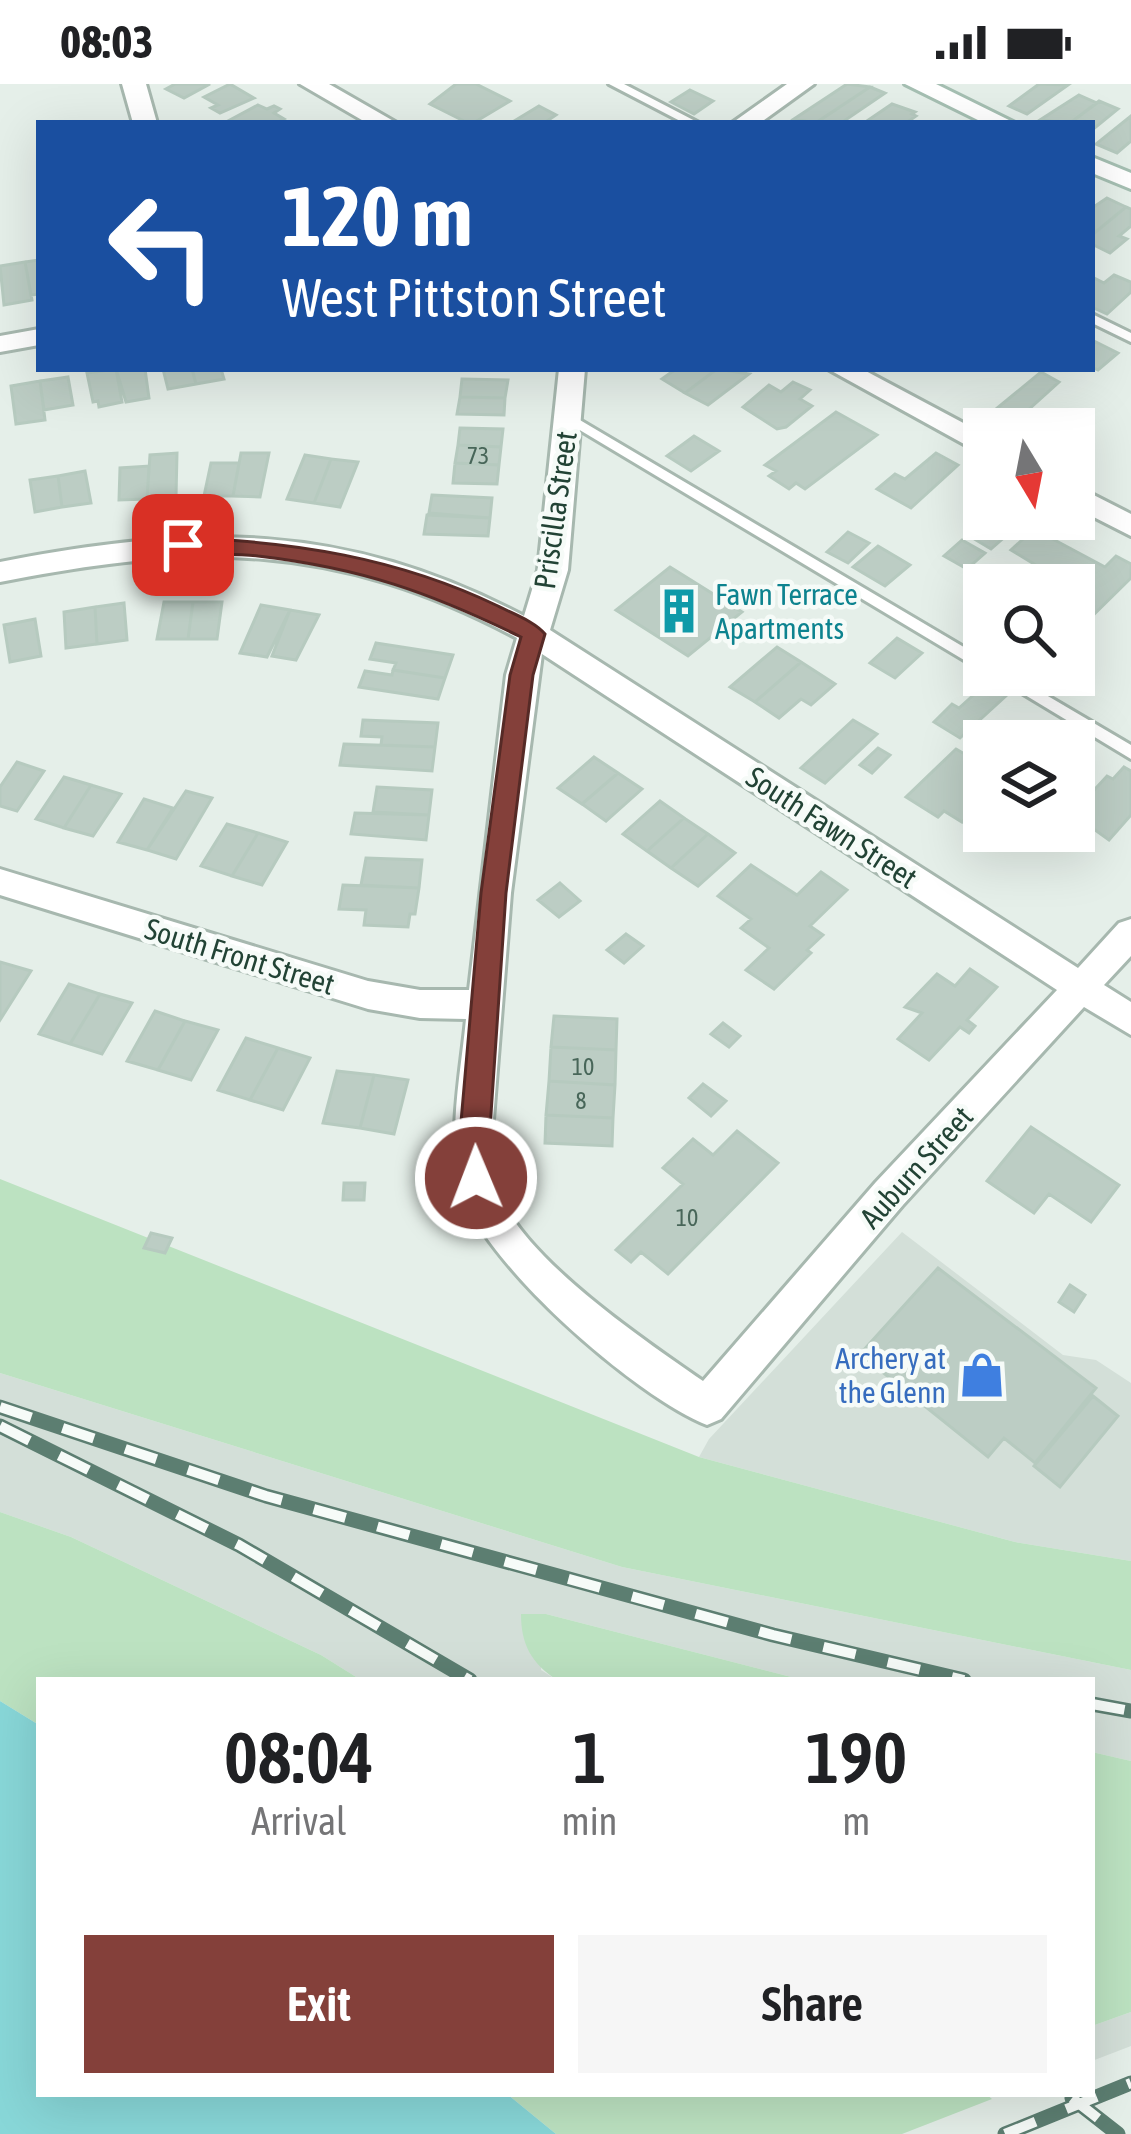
<!DOCTYPE html>
<style>
body{margin:0;font-family:"Asap Condensed",sans-serif;background:#f6f6f6;color:#202124;height:100vh;display:flex;flex-direction:column;font-size:45px;white-space:nowrap}
*{box-sizing:border-box;margin:0}
p{font-size:39px;color:#757577}
.icon{flex:none;width:66px;height:66px;fill:none;stroke:currentColor;stroke-width:2;stroke-linecap:round;stroke-linejoin:round}
.map{position:relative;flex:1;overflow:hidden}
.side{position:absolute;left:36px;top:1593px;width:1059px;height:420px;display:flex;flex-direction:column;background:#fff;border-radius:0px;box-shadow:0 12px 48px #0002}
.side>*{flex:none}
.banner{position:absolute;left:36px;top:36px;width:1059px;height:252px;border-radius:0px;box-shadow:0 12px 48px #0002;background:#1a4fa0;color:#fff;overflow:hidden}
.needle{width:78px;rotate:170deg}
.controls{position:absolute;left:963px;top:324px;display:grid;gap:24px}
.controls a{display:grid;place-items:center;width:132px;height:132px;border-radius:0px;background:#fff;box-shadow:0 12px 48px #0002;font-size:60px}
.pin{position:absolute;display:grid;place-items:center;width:102px;height:102px;color:#fff;margin:-51px;border-radius:24px;box-shadow:0 6px 18px #0006}
.me{position:absolute;width:132px;margin:-66px;rotate:359deg;stroke-linejoin:round;filter:drop-shadow(0 0 9px #0008)}
.turn{display:flex;align-items:center;gap:42px;height:252px;padding:0 48px;font-size:54px}
.turn .icon{width:156px;height:156px;stroke-width:2.5}
.turn b{display:block;font-size:84px;line-height:102px}
.eta{display:flex;justify-content:space-evenly;align-items:center;height:204px;text-align:center}
.eta b{font-size:72px;font-weight:600;line-height:84px}
.button{display:flex;gap:24px;margin-top:auto;padding:24px 48px}
.button a{flex:1;height:138px;border-radius:0px;background:#84403a;color:#fff;font-size:48px;font-weight:600;line-height:138px;text-align:center}
.button a+a{background:#f6f6f6;color:#202124}
.status{display:flex;justify-content:space-between;align-items:center;height:84px;padding:0 60px;background:#fff;direction:ltr}
.status svg{height:33px;fill:currentColor}
.map>svg:first-child{display:block}
</style>
<div class="status"><b>08:03</b><svg viewBox="0 0 49 12"><path d="M0 12V9h3v3zM5 12V6h3v6zM10 12V3h3v9zM15 12V0h3v12zM26 1h20v11H26zM47 4h2v5h-2z"/></svg></div>
<div class="map">
<svg width="1131" height="2050" viewBox="0 0 1131 2050">
<rect width="100%" height="100%" fill="#e5efe9"/>
<path fill="#d3dfd8" d="M902,1148L1063,1271L1096,1276L1131,1299V1477L1015,1458L699,1373L709,1355Z
M0,1289L622,1483L1131,1586V1677L1092,1668V1596H803L546,1530L541,1586L557,1596H361L321,1571L71,1453L0,1428Z
M1131,1928V1962L1092,1977V1942Z"/>
<path fill="#bce2c1" d="M0,1095L699,1373L1015,1458L1131,1477V1586L622,1483L0,1289Z
M0,1428L71,1453L321,1571L361,1596H39V1641L0,1617Z
M521,1530H546L803,1596H557C531,1579 521,1560 521,1530Z
M1092,1668L1131,1677V1928L1092,1942Z
M507,2010H986L992,2015L902,2050H556Z"/>
<path fill="#88d7d8" d="M0,1617L39,1641V2010H507L556,2050H0Z"/>
<path fill="#bccdc4" stroke="#b6cabf" stroke-width="3" d="M175,0H210L184,14L166,5Z
M230,0L254,14L220,29L211,24L218,21L204,13Z
M456,0H476L510,17L475,38L464,37L430,20Z
M847,0L870,3L816,39L794,35Z
M1039,0L1068,1L1027,30L1009,22Z
M870,3L885,9L841,39L817,38Z
M690,6L713,17L694,30L671,18Z
M1079,11L1097,19L1070,39L1040,36Z
M1099,17L1118,25L1092,46V39H1070Z
M892,20L915,28L912,30L916,32L906,39H864Z
M258,21L267,25L274,22L280,25L274,29L284,35L276,39L226,38Z
M539,22L556,31L544,39H511Z
M1131,32V57L1117,69L1096,60Z
M1107,114L1126,123L1092,151V124Z
M1126,123L1131,125V142L1119,152L1127,155L1110,169L1092,160V151Z
M39,176V210L31,211L25,178Z
M25,178L32,216L4,221L0,182Z
M1114,191L1131,198V208L1107,230L1092,223V193L1104,199Z
M1094,257L1118,269L1098,286L1092,283Z
M116,285L122,318L99,323L98,317L93,318L87,289Z
M116,285H145L149,314L126,318Z
M163,285H192L196,300L168,305Z
M192,285H221L224,295L196,300Z
M676,285H717L685,309L662,295Z
M717,285L749,290L708,321L685,309Z
M1041,288L1059,298L1016,337L1009,339L990,330Z
M68,293L73,321L44,326L40,297Z
M462,295L508,296L505,314L460,313Z
M40,297L45,336L16,340L11,302Z
M793,298L810,306L800,315L812,322L786,343L777,345L743,323L769,301L781,308Z
M460,313L505,314L504,331L457,330Z
M836,328L877,351L805,405L796,399L789,405L769,392L776,387L765,381Z
M460,344L503,345L501,363L458,361Z
M694,352L719,367L691,387L667,372Z
M458,361L501,363L499,381L455,379Z
M177,369L176,413L147,415L150,371Z
M241,369H269L260,413L233,412Z
M936,369L958,381L911,424L877,405L895,390L905,395Z
M305,371L331,375L314,419L287,415Z
M331,375L358,378L340,423L314,419Z
M211,379H239L233,412H204Z
M455,379L499,381L497,400L453,399Z
M149,382L147,415L119,416L120,384Z
M85,387L91,419L62,423L58,392Z
M58,392L62,423L35,428L30,396Z
M432,411L492,414L490,434L429,429Z
M427,431L490,434L488,452L424,450Z
M984,434V435H1025L991,465L966,450Z
M1034,445L1105,483L1116,472L1131,480V494L1075,549L1074,514L1080,508L1011,466Z
M848,448L869,459L848,479L827,468Z
M962,456L985,469L967,485L944,472Z
M878,462L910,481L885,502L853,483Z
M670,483L742,528L688,572L616,526Z
M164,518H193L188,555H157Z
M193,518H222L217,555H188Z
M124,519L127,556L97,560L95,523Z
M261,521L290,526L267,573L240,569Z
M95,523L97,560L66,564L64,528Z
M290,526L319,531L296,576L272,572Z
M35,535L41,572L10,578L4,541Z
M897,554L922,569L895,594L870,579Z
M376,559L453,571L445,594L393,586L396,579L370,575Z
M777,563L801,578L755,618L730,603Z
M801,578L835,600L811,621L801,615L779,634L755,618Z
M393,586L445,594L438,615L359,603L365,587L392,591Z
M988,598L1008,610L960,654L934,638L952,620L959,624Z
M363,636L438,639L435,663L381,661L382,653L361,652Z
M853,636L877,650L825,699L801,684Z
M344,660L435,663L432,687L340,681Z
M878,664L890,671L872,689L860,681Z
M956,665L980,679L984,675V716L962,738L944,727L938,733L906,713Z
M594,673L618,689L582,720L558,704Z
M17,678L44,687L17,727L0,722V703Z
M1124,683L1131,687V731L1109,756L1077,733L1088,720L1084,717L1107,692L1113,695Z
M618,689L642,705L606,737L582,720Z
M64,693L91,701L64,744L36,735Z
M91,701L121,710L93,752L64,744Z
M377,703L432,706L429,731L373,728Z
M186,707L212,714L176,775L147,766Z
M144,715L173,724L147,766L118,758Z
M660,717L684,734L647,767L623,750Z
M355,729L429,731L426,756L351,750Z
M684,734L708,750L671,784L647,767Z
M227,740L258,749L232,792L201,782Z
M258,749L287,758L262,801L232,792Z
M708,750L735,769L698,802L671,784Z
M366,774L422,776L419,804L361,801Z
M751,781L797,811L821,788L847,806L810,842L823,851L807,866L811,869L774,905L746,886L769,864L741,844L751,835L718,812Z
M560,799L580,817L559,833L538,816Z
M343,801L419,804L415,830H410L408,843L364,841L366,826L339,825Z
M626,850L643,862L624,879L607,866Z
M0,878L31,887L0,936Z
M970,885L997,903L967,936L975,942L969,949L960,943L929,976L898,955L922,929L905,923L937,890L955,902Z
M69,900L100,910L70,960L39,950Z
M100,910L132,919L102,970L70,960Z
M155,927L185,937L158,986L127,977Z
M554,932L617,935L616,966L551,963Z
M185,937L218,946L191,996L158,986Z
M723,939L740,952L729,963L711,950Z
M246,954L278,964L250,1016L218,1006Z
M551,963L616,966L615,1001L549,997Z
M278,964L310,974L283,1026L250,1016Z
M337,987L374,991L360,1044L323,1039Z
M374,991L408,996L394,1050L360,1044Z
M549,997L615,1001L613,1034L546,1031Z
M703,1000L726,1017L711,1032L689,1014Z
M546,1031L613,1034L612,1062L545,1059Z
M1031,1043L1119,1101L1091,1138L1049,1110L1034,1129L987,1097Z
M737,1047L778,1079L668,1190L641,1168L631,1178L616,1166L683,1100L663,1084L693,1055L713,1071Z
M344,1099H365L364,1116H343Z
M151,1149L172,1154L165,1169L144,1164Z
M938,1184L1096,1304L1035,1379L1004,1354L988,1373L860,1270Z
M1070,1201L1085,1211L1074,1228L1059,1218Z
M1093,1312L1118,1332L1060,1403L1034,1382Z"/>
<g fill="none" stroke-linecap="round" stroke-linejoin="round">
<g stroke="#a7b8af" stroke-width="6">
<path id="lane" d="M609,0H624L699,39H684Z
M1092,230L1131,249V258L1092,239Z
M568,329L984,575V588L563,336V330Z
M992,591H1012L1131,661V675Z"/>
</g>
<g stroke="#a7b8af" stroke-width="6">
<path id="street" d="M122,0H146L157,39H133Z
M300,0H329L397,39H367Z
M787,0H814L760,39H732Z
M39,245V261L0,268V252Z
M559,285H585L568,486L550,546L1078,884L1119,839L1131,835V872L1104,901L1131,918V951L1084,923L902,1122L721,1335L707,1341C636,1313 478,1176 460,1101C448,1048 461,988 466,935L420,934L368,925L0,811V785L368,897L420,906H469L506,591L517,554C335,457 197,459 0,498V478C195,440 343,437 524,532L538,486ZM542,570L1057,906L876,1098L703,1297C645,1257 532,1180 502,1116C494,1099 493,1079 491,1061L511,809Z
M828,285H862L984,350V371Z
M1074,401L1131,430V452L1074,423Z"/>
</g>
<g stroke="#a5bfb2" stroke-width="6">
<path id="secondary" d="M905,0H936L1015,39H984Z
M1092,73L1131,89V105L1092,89Z"/>
</g>
<use href="#lane" fill="#fff" fill-rule="evenodd"/>
<use href="#street" fill="#fff" fill-rule="evenodd"/>
<use href="#secondary" fill="#fff" fill-rule="evenodd"/>
<g stroke="#5c7e71" stroke-width="15">
<path id="rail" d="M0,1323L266,1412L773,1551L964,1596
M0,1342L239,1461L470,1596
M1092,1620L1131,1627
M1072,2014L1118,2050
M1005,2050L1131,1999"/>
</g>
<use href="#rail" stroke="#f6fbf8" stroke-width="10" stroke-dasharray="33" stroke-linecap="butt"/>
</g>
<path fill="#84403a" stroke="#562a26" stroke-width="3" d="M183,454C293,457 398,474 498,522C513,530 534,537 545,550L533,591L506,809L486,1103L476,1107L466,1103L459,1061L481,809L510,591L521,553C429,508 361,484 258,472C231,468 202,473 175,466L172,461Z"/>
<defs>
<g id="building-bare" transform="scale(3.6)"><path d="M-4-6H4V6H1V3H-1V6H-4ZM-2.5-4.3h1.7v1.8h-1.7ZM.8-4.3h1.7v1.8H.8ZM-2.5-1h1.7V.8h-1.7ZM.8-1h1.7V.8H.8Z" fill="#0f9aa8" stroke="#f6fbf8" stroke-width="2.5" paint-order="stroke"/></g>
<g id="shop-bare" transform="scale(3.6)"><path d="M-5-2.5h2.3a2.7 3.5 0 0 1 5.4 0H5L5.5 6h-11ZM-1.5-2.5h3a1.5 2.3 0 0 0-3 0Z" fill="#3f7fe0" stroke="#f6fbf8" stroke-width="2.5" paint-order="stroke"/></g>
</defs>
<g fill-rule="evenodd">
<use href="#building-bare" x="679" y="527"/>
<use href="#shop-bare" x="982" y="1291"/>
</g>
<g text-anchor="middle" dominant-baseline="central" stroke-width="9" stroke-linejoin="round" paint-order="stroke">
<g font-size="24" fill="#486659">
<text x="478" y="371">73</text>
<text x="583" y="982">10</text>
<text x="581" y="1016">8</text>
<text x="687" y="1133">10</text>
</g>
<g font-size="30" fill="#224335" stroke="#f6fbf8">
<text transform="translate(555 426) rotate(-82)">Priscilla Street</text>
<text transform="translate(832 743) rotate(33)">South Fawn Street</text>
<text transform="translate(240 872) rotate(17)">South Front Street</text>
<text transform="translate(916 1083) rotate(-48)">Auburn Street</text>
</g>
<g font-size="30" fill="#0d838f" stroke="#f6fbf8" text-anchor="start">
<text x="715" y="510">Fawn Terrace<tspan x="715" dy="34">Apartments</tspan></text>
</g>
<g font-size="30" fill="#366cbe" stroke="#f6fbf8" text-anchor="end">
<text x="946" y="1274">Archery at<tspan x="946" dy="34">the Glenn</tspan></text>
</g>
</g>
</svg>
<div class="controls">
<a><svg class="needle" viewBox="-14 -14 28 28"><path d="M0-13l5 13h-10z" fill="#e53935"/><path d="M0 13l5-13h-10z" fill="#757577"/></svg></a>
<a><svg class="icon" aria-label="search" viewBox="0 0 24 24"><circle cx="10" cy="10" r="6"/><path d="M15 15l6 6"/></svg></a>
<a><svg class="icon" aria-label="layers" viewBox="0 0 24 24"><path d="M12 4l9 5-9 5-9-5zM3 14l9 5 9-5"/></svg></a>
</div>
<div class="pin" style="left:183px;top:461px;background:#d93025"><svg class="icon" aria-label="arrive" viewBox="0 0 24 24"><path d="M6 21V4h12l-3 4 3 4H6"/></svg></div>
<svg class="me" style="left:476px;top:1094px" viewBox="-20 -20 40 40"><circle r="17" fill="#84403a" stroke="#fff" stroke-width="3"/><path d="M0-11L8 9 0 5-8 9z" fill="#fff"/></svg>
<div class="banner">
<div class="turn"><svg class="icon" aria-label="left" viewBox="0 0 24 24"><path d="M17 20v-9H6M10 6l-5 5 5 5"/></svg><div><b>120 m</b>West Pittston Street</div></div>
</div>
<section class="side">
<div class="eta">
<div><b>08:04</b><p>Arrival</p></div>
<div><b>1</b><p>min</p></div>
<div><b>190</b><p>m</p></div>
</div>
<div class="button"><a>Exit</a><a>Share</a></div>
</section>
</div>
